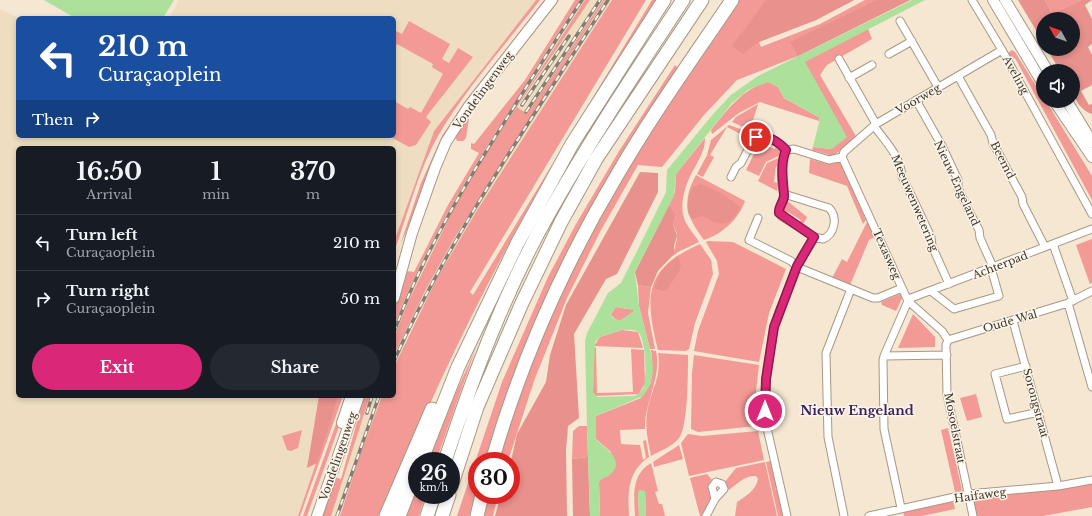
<!DOCTYPE html>
<meta charset="utf-8">
<style>
body{margin:0;font-family:"Libre Baskerville",serif;background:#242831;color:#f1f3f6;height:100vh;display:flex;flex-direction:column;font-size:15px;white-space:nowrap}
*{box-sizing:border-box;margin:0}
p{font-size:13px;color:#9ea1a6}
.icon{flex:none;width:22px;height:22px;fill:none;stroke:currentColor;stroke-width:2;stroke-linecap:round;stroke-linejoin:round}
.map{position:relative;flex:1;overflow:hidden}
.details{position:absolute;left:16px;top:146px;width:380px;height:252px;display:flex;flex-direction:column;background:#171b24;border-radius:6px;box-shadow:0 2px 6px #0003}
.details>*{flex:none}
.banner{position:absolute;left:16px;top:16px;width:380px;height:122px;border-radius:6px;box-shadow:0 2px 6px #0003;background:#1a4fa0;color:#fff;overflow:hidden}
.needle{width:26px;rotate:310deg}
.buttons{position:absolute;left:1036px;top:12px;display:grid;gap:8px}
.buttons a{display:grid;place-items:center;width:44px;height:44px;border-radius:50%;background:#171b24;box-shadow:0 2px 6px #0003;font-size:20px}
.speed{position:absolute;left:408px;top:452px;display:flex;gap:8px;font-size:20px;font-weight:700;text-align:center}
.speed>*{display:grid;place-content:center;width:52px;height:52px;border-radius:50%;background:#171b24;box-shadow:0 2px 6px #0003;line-height:1}
.speed small{font-size:10px;font-weight:400}
.speed .limit{border:6px solid #d22;background:#fff;color:#111}
.pin{position:absolute;display:grid;place-items:center;width:34px;height:34px;color:#fff;margin:-17px;border:2px solid #fff;border-radius:50%;box-shadow:0 1px 4px #0007}
.me{position:absolute;width:44px;margin:-22px;rotate:0deg;stroke-linejoin:round;filter:drop-shadow(0 0 3px #0008)}
.turn{display:flex;align-items:center;gap:14px;height:84px;padding:0 16px;font-size:18px}
.turn .icon{width:52px;height:52px;stroke-width:2.5}
.turn b{display:block;font-size:28px;line-height:34px}
.then{display:flex;align-items:center;height:38px;padding:0 16px;background:#0003;gap:8px;font-size:15px}
.eta{display:flex;justify-content:space-evenly;align-items:center;height:68px;text-align:center}
.eta b{font-size:24px;font-weight:700;line-height:28px}
.cta{display:flex;gap:8px;margin-top:auto;padding:8px 16px}
.cta a{flex:1;height:46px;border-radius:24px;background:#db2777;color:#fff;font-size:16px;font-weight:700;line-height:46px;text-align:center}
.cta a+a{background:#242831;color:#f1f3f6}
ul{padding:0;list-style:none}
li{display:flex;align-items:center;gap:12px;height:56px;padding:0 16px;border-top:1px solid #363941}
li div{flex:1}
li b{display:block;font-size:15px}
li em{font-style:normal}
.map>svg:first-child{display:block}
</style>
<div class="map">
<svg width="1092" height="516" viewBox="0 0 1092 516">
<rect width="100%" height="100%" fill="#f5e7d1"/>
<path fill="#eeddc0" d="M179,0H536L434,131L394,242V148H18V396H339L298,516H0V9L18,18V136H394V18H169Z
M577,0H612L452,252L413,325L394,367V317L414,274L473,164Z
M367,396H382L360,455L340,516H329L347,463Z"/>
<path fill="#f39a96" d="M536,0H540C507,43 465,89 438,136C418,171 408,214 394,252V242L434,131Z
M544,0H547L466,105L401,243L394,263L421,183L442,136L463,104Z
M557,0H559L470,113L466,138L463,141H457L454,134L466,116Z
M575,0H580C557,33 536,68 515,102C469,174 424,247 394,326V306L398,294L400,295L407,271L414,272L448,205L479,153L471,149V143L474,144L525,80Z
M585,0H590L517,107L527,114L603,0H605L455,237L426,289L394,355V338L408,302L451,214L485,156Z
M612,0H646L470,292L473,295L652,0H656C626,51 592,98 562,149C494,266 432,389 383,516H340L360,455L382,396H394V367L436,280L476,212Z
M739,0H854L816,20L759,42L761,47L820,24L865,0H910L798,56L737,80L704,115L662,167L638,165L600,232L567,298L534,381L508,461H497L515,403L541,342L554,308L603,209L657,121Z
M1045,0H1081L1052,14Z
M409,21L450,44L442,59L449,63L458,48L473,57L426,117L431,122L416,145L409,147L389,136H394V101L408,109L410,107L421,113L443,74L432,67L433,64L397,44L394,49V30L402,34Z
M868,29L872,39L827,65L820,75L857,138L833,156L812,150L813,147L831,149L804,62Z
M1012,50L1015,52L1043,97V101H1046L1092,176V200L1015,58L1011,60L1008,53Z
M675,65L678,68L600,199L490,461H477V495L474,516H457L502,382L548,277L576,224L619,151Z
M768,82L778,87L784,98L820,118L819,121L760,102L739,113L712,134L711,130C728,109 742,89 768,82Z
M758,104L750,130L732,122L736,117Z
M729,125L751,133L748,138L727,127L710,155L714,157L703,177L697,174L707,155L711,140Z
M705,138C705,150 700,157 695,167C686,182 678,204 685,221C689,229 695,235 699,242L678,252L665,262L673,255L677,239V234L673,224L676,214L669,205L675,192L676,174Z
M764,140L762,144L775,149L776,144L781,150V155L766,162L759,176L746,170L757,148L752,146L755,141Z
M781,157V167L776,166L774,182L778,183L777,191L758,181L767,163Z
M810,159L827,164L840,160L851,181L850,183L866,220L863,224L847,186L809,173Z
M696,175L745,201C739,219 722,234 704,240C687,217 681,203 696,175Z
M785,199L807,217L805,221L801,226L799,224L801,220L788,212L785,216L783,215L782,206Z
M867,222L875,237L869,240L850,285L832,278L842,259L847,262Z
M1092,239V283L1090,284L1076,245Z
M708,241L733,242L786,269L769,313L759,362L694,351L698,331L719,274L717,261L706,242Z
M700,244L711,260L713,274L695,323L689,349L686,351L658,350C644,295 645,268 700,244Z
M638,285L651,287L648,313L655,349H650L639,306Z
M900,294L902,298L896,311L882,305L881,302Z
M616,307L634,310V311L622,321C617,321 613,318 611,314Z
M913,314L935,337V347L898,348Z
M622,330L638,332L643,348L594,346L600,337Z
M594,347L596,348L597,393L633,392L631,349L644,350L645,383L639,394L595,396L593,393Z
M476,348L436,461H425Z
M651,350L656,351C662,378 644,402 645,429L620,430L621,444L640,445L643,460L646,458L643,441L646,440L649,457C627,472 628,492 629,516H600L599,482L602,478L608,476L611,452L596,439V416L641,398L652,357Z
M658,353L688,355C688,372 688,427 679,438C673,446 660,451 651,456C648,442 645,428 647,413C650,390 662,379 658,353Z
M694,355L759,365L756,391L757,426L698,432L691,429L692,373Z
M976,394L982,417L967,421L960,398Z
M339,396H343L300,516H298Z
M346,396H350L307,516H303Z
M361,396H370L331,516H319L332,476L341,479L357,422L353,420Z
M579,426H587L588,457L572,459L573,431Z
M948,428L962,490L955,492L941,430Z
M302,430L298,448L291,451L287,450L282,436Z
M758,431L764,460L689,476L681,443L688,434L702,436Z
M679,445L683,459L654,467L653,462Z
M771,461L777,487L775,490H777L783,516H778L766,462Z
M765,462L777,516H735L737,502C746,496 756,490 758,479L756,476C745,475 737,484 729,490L724,483L736,468Z
M651,463L658,491L655,492L659,504H662L665,516H646L645,491L638,492L639,516H635C634,496 631,475 651,463Z
M707,474L713,481L708,489L712,498L703,516H700L690,478Z
M417,480V495H425L419,516H403Z
M1092,483V507L1043,516H976L972,496Z
M487,495H498L493,516H482Z
M953,500L955,509L922,516H904L903,511Z"/>
<path fill="#e8918d" d="M766,0H854L816,20L759,42L751,47L743,54L732,46Z
M877,0H910L798,56L790,42Z
M1018,0H1045L1052,14L1081,0H1092L1085,5L1092,19V44L1088,47L1092,55V85L1081,91L1089,105L1092,104V114C1072,106 1073,89 1073,71H1060L1047,49H1073V19H1043V42Z
M640,172L658,173V192L617,274L606,279L574,334L579,418L568,426L566,450L567,516H495L501,495H511V461L517,434L546,382L550,355L566,305Z
M701,184L721,193L740,207C739,211 736,215 733,218C723,229 713,221 703,216L692,219C684,212 688,196 693,187Z
M669,205L676,214L673,224L677,236L674,246V254L658,271L651,287L638,285L635,272Z
M677,256C688,268 672,279 667,290L662,291L654,288L661,271Z
M319,396H339L317,463L307,468Z
M588,457L590,516H573L572,459Z"/>
<path fill="#ade09b" fill-rule="evenodd" d="M44,0H174L163,18H75Z
M912,0H925L805,62L847,137L832,149L813,147L820,118L784,98L778,87L768,82L748,90L732,103L676,174L674,196L635,272L639,306L652,357L653,371L651,384L643,396L596,416V439C603,448 625,458 612,473C608,477 603,477 599,482L600,516H590L587,426L585,341L587,333L608,293L621,283L641,243L666,192L667,170L714,113L731,95L758,76ZM616,307L634,310V311L619,321L613,318L611,314ZM622,330C626,330 634,329 638,332C646,338 648,382 642,390C640,393 638,394 634,396L597,397L593,392L595,342L600,337Z
M640,490L645,491L646,516H639L638,492Z"/>
<g fill="none" stroke-linecap="round" stroke-linejoin="round">
<g stroke="#a69984" stroke-width="9">
<path id="street" d="M972,0L1002,50L1092,214
M900,21L938,87
M889,54L912,41
M839,59L876,124
M958,76L991,135L993,143L1022,197L1023,204L1045,247
M849,78L872,65
M916,100L942,146L958,180V188L968,209L979,230L980,238L993,267
M874,126C886,142 900,156 902,176L931,237L932,246L949,284
M786,150L794,149L829,160L842,157
M842,157L908,301L942,331L948,340
M842,157L844,152L876,124L1002,50
M731,177L736,167L741,163L754,138C765,134 779,142 786,150C781,161 780,182 784,194
M784,194L829,208C838,217 835,234 823,239L814,237L781,216L779,210Z
M758,218L749,240L791,261L797,267L873,298H878L902,288
M1053,244L1073,301
M931,291L954,309L999,296L991,268
M1068,303L1092,387
M1013,321L1058,486
M948,340L946,345L947,394L973,516
M948,340L1068,303L1092,291
M884,356L947,355
M1026,366L995,374L1007,419L1039,412
M901,508L884,429L883,360L884,356L908,301L911,298L1092,229
M706,516L715,499L724,489L722,484L716,482L712,487L715,499
M787,516L767,428L765,394L766,379L774,327L779,312L797,267L814,237
M844,516L828,437L826,353L851,289
M869,516L968,494L1058,486L1092,480"/>
</g>
<g stroke="#a69984" stroke-width="12">
<path id="secondary" d="M993,0L1043,84
M1005,0L1048,71
M1054,101L1092,157
M1067,101L1092,142
M394,298L412,233L435,168L446,142L469,106L552,0
M342,423L351,396
M317,516L359,396"/>
</g>
<g stroke="#a69984" stroke-width="15">
<path id="highway" d="M421,461L458,367L517,244L572,144L664,0
M445,461C473,376 505,291 549,213C590,140 637,70 683,0
M492,461C521,361 563,266 616,177C651,116 693,58 732,0
M451,487L477,407L522,303L561,222L596,159L702,0
M386,516L432,409
M399,516L417,470
M427,516L434,495
M442,516L449,495
M477,516L482,495"/>
</g>
<use href="#street" stroke="#fff" stroke-width="7"/>
<use href="#secondary" stroke="#fff" stroke-width="10"/>
<use href="#highway" stroke="#fff" stroke-width="13"/>
<g stroke="#857d6f" stroke-width="3.5">
<path id="rail" d="M522,105L569,36
M526,112L600,0
M394,332C423,253 467,181 512,110C535,73 558,36 582,0
M394,361C451,233 533,118 608,0
M367,413L372,396
M337,516L379,396"/>
</g>
<use href="#rail" stroke="#fef5e8" stroke-width="2" stroke-dasharray="6" stroke-linecap="butt"/>
</g>
<g fill="none" stroke-linecap="round" stroke-linejoin="round">
<g stroke="#8e194d" stroke-width="10">
<path id="route" d="M756,137C767,134 779,142 786,150C780,164 783,180 784,195C785,201 778,206 779,213L814,237L797,266L774,327L766,379L765,411"/>
</g>
<use href="#route" stroke="#db2777" stroke-width="7"/>
</g>
<g text-anchor="middle" dominant-baseline="central" stroke-width="3" stroke-linejoin="round" paint-order="stroke">
<g font-size="11" fill="#3e3930" stroke="#fef5e8">
<text transform="translate(1016 75) rotate(61)">Aveling</text>
<text transform="translate(483 90) rotate(-54)">Vondelingenweg</text>
<text transform="translate(918 99) rotate(-30)">Voorweg</text>
<text transform="translate(1003 160) rotate(63)">Beemd</text>
<text transform="translate(957 183) rotate(65)">Nieuw Engeland</text>
<text transform="translate(915 203) rotate(67)">Meeuwenwetering</text>
<text transform="translate(887 254) rotate(66)">Texasweg</text>
<text transform="translate(1000 265) rotate(-21)">Achterpad</text>
<text transform="translate(1010 321) rotate(-16)">Oude Wal</text>
<text transform="translate(1036 403) rotate(75)">Sorongstraat</text>
<text transform="translate(955 428) rotate(79)">Mosoelstraat</text>
<text transform="translate(338 456) rotate(-71)">Vondelingenweg</text>
<text transform="translate(980 495) rotate(-8)">Haifaweg</text>
</g>
<g font-size="13" font-weight="bold" fill="#37225c" stroke="#fef5e8">
<text x="857" y="410">Nieuw Engeland</text>
</g>
</g>
</svg>
<div class="buttons">
<a><svg class="needle" viewBox="-14 -14 28 28"><path d="M0-13l5 13h-10z" fill="#e53935"/><path d="M0 13l5-13h-10z" fill="#9ea1a6"/></svg></a>
<a><svg class="icon" aria-label="sound" viewBox="0 0 24 24"><path d="M4 9h4l5-4v14l-5-4H4zM17 9q2 3 0 6"/></svg></a>
</div>
<div class="speed"><div>26<small>km/h</small></div><div class="limit">30</div></div>
<div class="pin" style="left:756px;top:137px;background:#d93025"><svg class="icon" aria-label="arrive" viewBox="0 0 24 24"><path d="M6 21V4h12l-3 4 3 4H6"/></svg></div>
<svg class="me" style="left:765px;top:411px" viewBox="-20 -20 40 40"><circle r="17" fill="#db2777" stroke="#fff" stroke-width="3"/><path d="M0-11L8 9 0 5-8 9z" fill="#fff"/></svg>
<div class="banner">
<div class="turn"><svg class="icon" aria-label="left" viewBox="0 0 24 24"><path d="M17 20v-9H6M10 6l-5 5 5 5"/></svg><div><b>210 m</b>Curaçaoplein</div></div>
<div class="then">Then<svg class="icon" aria-label="right" viewBox="0 0 24 24"><path d="M7 20v-9h11M14 6l5 5-5 5"/></svg></div>
</div>
<section class="details">
<div class="eta">
<div><b>16:50</b><p>Arrival</p></div>
<div><b>1</b><p>min</p></div>
<div><b>370</b><p>m</p></div>
</div>
<ul>
<li><svg class="icon" aria-label="left" viewBox="0 0 24 24"><path d="M17 20v-9H6M10 6l-5 5 5 5"/></svg><div><b>Turn left</b><p>Curaçaoplein</p></div><em>210 m</em></li>
<li><svg class="icon" aria-label="right" viewBox="0 0 24 24"><path d="M7 20v-9h11M14 6l5 5-5 5"/></svg><div><b>Turn right</b><p>Curaçaoplein</p></div><em>50 m</em></li>
</ul>
<div class="cta"><a>Exit</a><a>Share</a></div>
</section>
</div>
